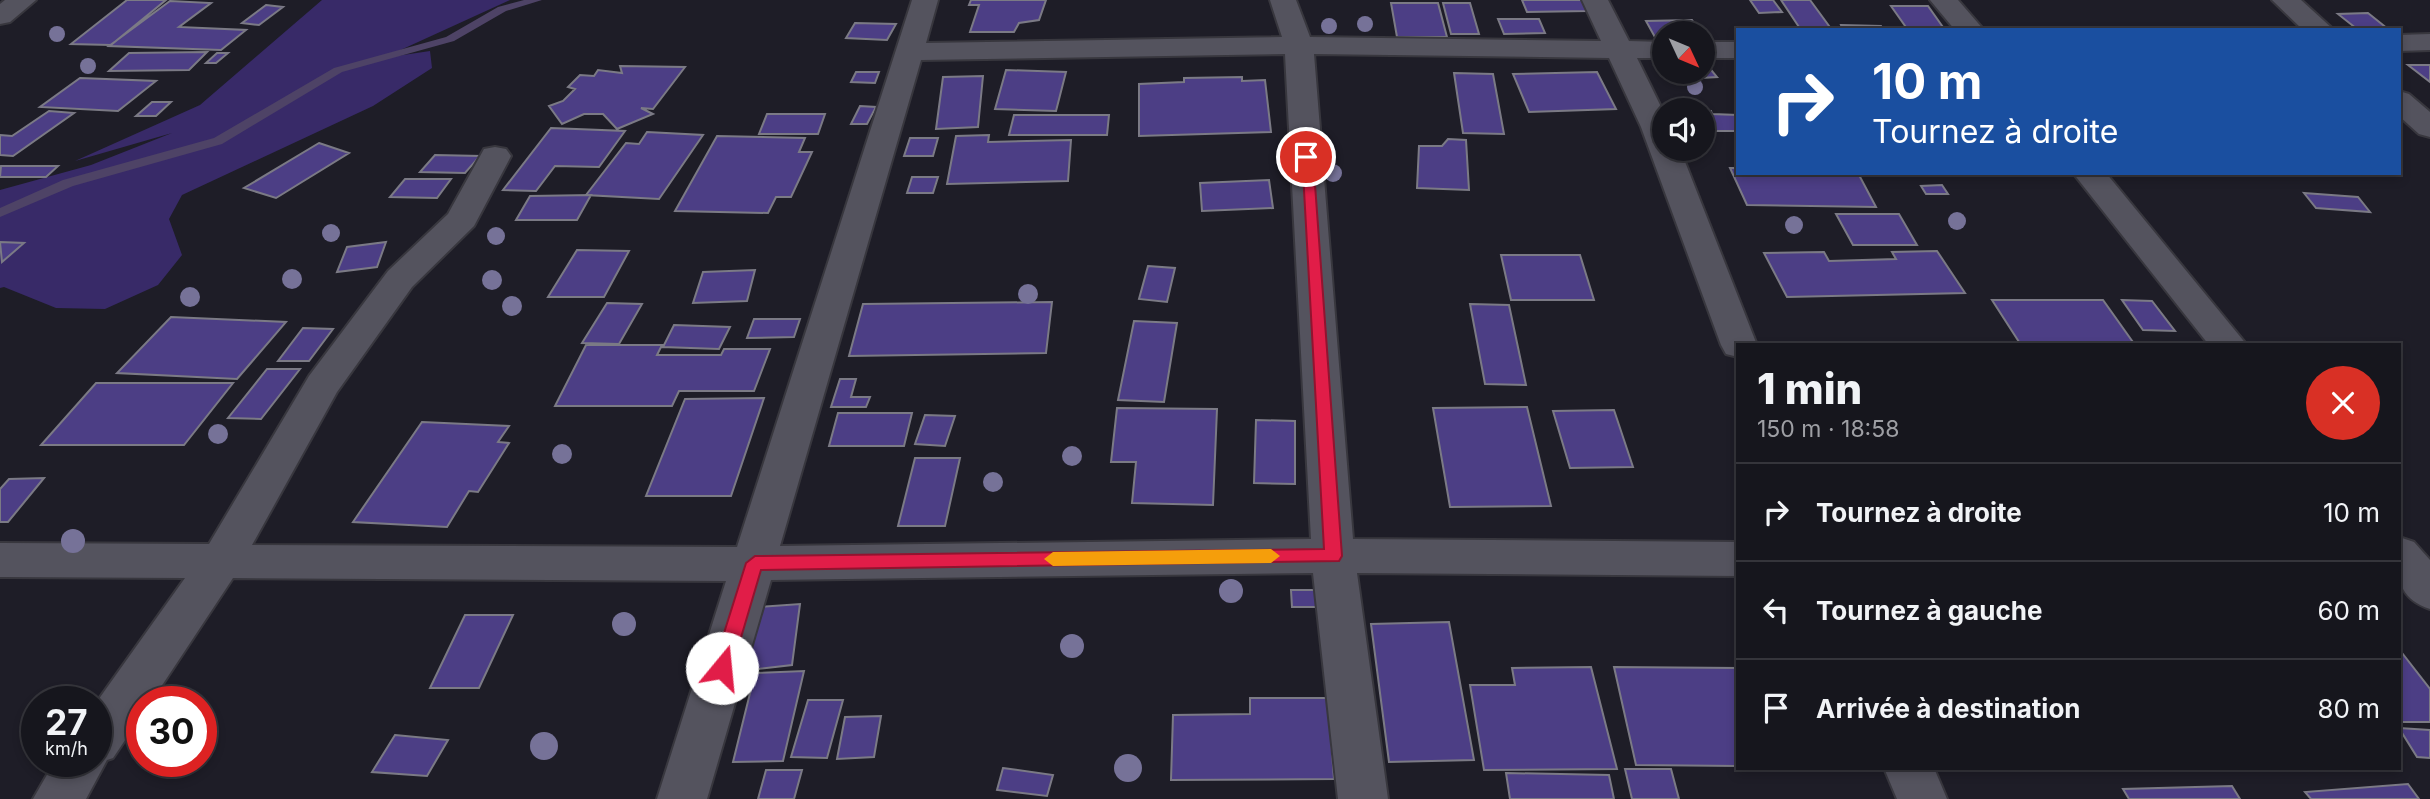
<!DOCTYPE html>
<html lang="fr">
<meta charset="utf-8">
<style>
body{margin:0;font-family:Inter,sans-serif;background:#1f1f26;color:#f1f3f6;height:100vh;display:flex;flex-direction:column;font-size:26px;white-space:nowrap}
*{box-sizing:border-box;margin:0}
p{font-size:23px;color:#9e9fa4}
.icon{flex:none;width:38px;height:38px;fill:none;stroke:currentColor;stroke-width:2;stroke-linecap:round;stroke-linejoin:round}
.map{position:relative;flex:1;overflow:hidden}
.sheet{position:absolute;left:1736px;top:343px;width:665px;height:427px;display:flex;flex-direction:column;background:#16161d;border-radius:0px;box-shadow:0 4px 10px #0003,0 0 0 2px #35353b}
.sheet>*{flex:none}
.guide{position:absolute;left:1736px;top:28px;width:665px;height:147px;border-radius:0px;box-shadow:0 4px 10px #0003,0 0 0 2px #35353b;background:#1a4fa0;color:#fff;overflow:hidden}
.needle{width:46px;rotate:134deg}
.buttons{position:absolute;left:1652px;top:21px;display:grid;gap:14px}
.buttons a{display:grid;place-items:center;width:63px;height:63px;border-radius:50%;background:#16161d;box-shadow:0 4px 10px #0003,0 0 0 2px #35353b;font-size:35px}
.speed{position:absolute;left:21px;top:686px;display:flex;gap:14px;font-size:35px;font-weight:700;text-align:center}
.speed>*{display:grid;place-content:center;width:91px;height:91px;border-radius:50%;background:#16161d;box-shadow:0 4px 10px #0003,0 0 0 2px #35353b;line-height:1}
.speed small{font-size:18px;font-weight:400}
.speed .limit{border:10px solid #d22;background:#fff;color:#111}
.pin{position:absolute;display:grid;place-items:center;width:60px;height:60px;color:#fff;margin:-30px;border:4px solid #fff;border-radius:50%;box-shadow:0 2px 7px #0007}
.me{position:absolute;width:77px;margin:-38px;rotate:17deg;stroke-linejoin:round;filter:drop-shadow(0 0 5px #0008)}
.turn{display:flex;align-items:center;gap:24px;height:147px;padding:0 21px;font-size:32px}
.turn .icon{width:91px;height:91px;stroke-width:2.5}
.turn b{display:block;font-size:49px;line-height:60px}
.round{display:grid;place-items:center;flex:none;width:74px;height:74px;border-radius:37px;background:#1f1f26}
.head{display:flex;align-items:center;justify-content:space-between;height:119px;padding:0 21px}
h1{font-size:42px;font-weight:800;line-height:52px}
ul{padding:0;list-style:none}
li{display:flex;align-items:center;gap:21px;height:98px;padding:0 21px;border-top:2px solid #35353b}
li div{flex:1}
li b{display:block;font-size:26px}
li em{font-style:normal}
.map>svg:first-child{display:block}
</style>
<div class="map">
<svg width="2430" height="799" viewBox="0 0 2430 799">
<rect width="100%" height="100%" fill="#1e1d27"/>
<path fill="#382a68" d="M322,0H510L383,58L430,51L432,68L373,106L182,195L169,219L182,255L158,285L105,309L56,308L4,287L0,288V190L91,165L172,133L75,161L200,105Z"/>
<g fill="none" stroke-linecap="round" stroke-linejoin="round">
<path fill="#4e4366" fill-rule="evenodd" d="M524,0H542L506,11L454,41L342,72L222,144L73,186L0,217V208L63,180L214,138L334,68L446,37L498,7Z"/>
</g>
<path fill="#4c3e85" stroke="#7b7a85" stroke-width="2" d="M127,0H166L111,45L71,44Z
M971,0H1046L1039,20L1019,23L1014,32H970L979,5H969Z
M1522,0H1582L1587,11L1527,12Z
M1750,0H1773L1782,12L1759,13Z
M1781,0H1810L1832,30H1801Z
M170,1L211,3L179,27L246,30L221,50L109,46Z
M1391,3H1438L1447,37H1397Z
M1443,3H1470L1479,34H1451Z
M266,5L283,7L259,25L242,23Z
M1891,6H1928L1945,30H1908Z
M2368,13L2388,29H2357L2338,14Z
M1498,19H1539L1545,33L1504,34Z
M1692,20L1700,33H1664V39H1656L1646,21Z
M855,23L896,24L887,40L846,38Z
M1841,25L1881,26L1883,30H1843Z
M207,52L189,70L109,71L129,53Z
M217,53H228L216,63H206Z
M1703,60L1717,77L1681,79L1677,72H1703Z
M2408,65H2430V82Z
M620,66L685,67L653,109L641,108L653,114L617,129L603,114H584L562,124L549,106L563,101L575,89L568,87L580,75L594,76L598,70L622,73Z
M1006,70L1066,72L1056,111L995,109Z
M856,72H879L875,83L851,82Z
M1597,72L1616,109L1529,112L1513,74Z
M1454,73L1493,74L1504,134L1463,133Z
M983,76L978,127L936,129L943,77Z
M1242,77V81L1265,80L1271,132L1139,136V84L1184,82V78Z
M80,78L156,81L118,111L40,107Z
M152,102H171L156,116H136Z
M860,106L876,107L867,124H851Z
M49,111L74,113L13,156L0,155V135L12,136Z
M1703,111H1711L1712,114L1738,115V131H1703Z
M767,114H825L818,134H759Z
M1014,115H1109L1107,135H1009Z
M551,128L625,131L599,167L555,166L536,191L503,190Z
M647,132L703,135L659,199L586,195L626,143L639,144Z
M989,135L988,142L1071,140L1068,181L947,184L956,136Z
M717,136L805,138L799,152H812L791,197H776L768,213L675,211Z
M910,138H938L933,156H904Z
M1448,139L1466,140L1469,190L1417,188L1419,146H1442Z
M319,143L349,153L276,198L244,188Z
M435,155L480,156L465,173L420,172Z
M58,166L46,177H0L1,166Z
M1730,168H1738V173H1858L1876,207L1747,205Z
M912,177H938L933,193H907Z
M405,179H451L437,198L390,197Z
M1269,180L1273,208L1202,211L1200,183Z
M1942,185L1948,194H1926L1921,186Z
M2304,193L2358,197L2370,212L2316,208Z
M591,195L577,220H516L530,196Z
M1836,214H1899L1917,245H1853Z
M0,242L24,243L2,262Z
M386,242L377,267L337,272L347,247Z
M577,250L629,251L604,297H548Z
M1937,251L1965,293L1787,297L1764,253L1824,252L1829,261L1896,259L1892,252Z
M1501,255H1580L1594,300H1511Z
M1148,266L1175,268L1167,302L1139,299Z
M755,270L747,301L693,303L703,272Z
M1992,300H2103L2135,345H2021Z
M2122,300L2152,301L2175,331L2143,330Z
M1052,302L1046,353L849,356L863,304Z
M607,303L642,304L619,344L582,343Z
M1470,304L1509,305L1526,385L1485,384Z
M171,317L286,322L237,379L117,373Z
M754,319H800L794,337L747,338Z
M1134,321L1177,323L1164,402L1118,400Z
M674,325L730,327L719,349L663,347Z
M303,328L333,329L309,361H278Z
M586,345H662L657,355H721L724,349H770L754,391H679L672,406H555Z
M267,369H300L261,419L228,418Z
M840,379H856L851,397H870L866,407H831Z
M96,383H233L184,445H41Z
M764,398L731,496H646L685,399Z
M1527,407L1551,506L1450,507L1433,408Z
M1117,408L1217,409L1213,505L1132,503L1136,462H1111Z
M1614,410L1633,467L1570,468L1553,411Z
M838,413H912L904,446H829Z
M925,415L955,416L945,446L915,444Z
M1256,420L1295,421V484L1254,483Z
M422,422L509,426L498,442L509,443L478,492L469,491L447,527L353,522Z
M915,458H960L945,526H898Z
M44,478L8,522H0V489L9,479Z
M1291,590H1320L1321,607H1292Z
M800,604L792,665L748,670L759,607Z
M465,615H513L479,688H430Z
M1449,622L1474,760L1389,762L1371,624Z
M2399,649L2430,689V722H2399Z
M1591,667L1617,769L1484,770L1470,685H1515L1512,668Z
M1614,667L1738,668V766L1636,765Z
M804,671L783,761L733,762L755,673Z
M1250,698H1328L1334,779L1171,780L1173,715L1250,714Z
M808,700H843L827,758L791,757Z
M881,716L874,757L837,759L845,717Z
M2399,728L2430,730V758L2417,757Z
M395,735L448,740L427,776L372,772Z
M1003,768L1053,775L1047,796L997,790Z
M1625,769H1671L1679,799H1632Z
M766,770H802L794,799H758Z
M1506,773L1609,775L1614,799H1510Z
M2408,784L2419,799H2311L2305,792Z
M2232,786L2240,799H2129L2123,789Z"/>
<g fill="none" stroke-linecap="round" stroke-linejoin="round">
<g stroke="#38373e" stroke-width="4">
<path id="street" d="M5,0H36L10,22L0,24V4Z
M912,0H938L926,43L1282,37L1270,0H1296L1310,37L1601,41L1582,0H1608L1629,41L1664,42V58H1637L1664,113V149H1680L1757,345H1738V357L1726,354L1721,345L1641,127L1609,58L1314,54L1353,539L1738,542V576L1357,573L1388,799H1338L1313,573L771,580L707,799H657L726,581L233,578L151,702H142V715L113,758L107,760L86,799H33L55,761H96V703L185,578L0,577V543L209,544L309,376L388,271L448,214L484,149L495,147L506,149L511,156L474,226L412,287L337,392L252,545L737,547ZM1285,54L1311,539L780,546L921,60Z
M1930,0H1958L1984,30H1955Z
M2272,0H2301L2334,30H2303Z
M2430,34V50L2399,51V35Z
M1703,42H1738V58H1703Z
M2399,91L2409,94L2430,112V137L2419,134L2399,116Z
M2073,173H2106L2247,345H2209Z
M2399,537L2414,542L2430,560V609C2392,596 2399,571 2399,537Z
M1884,768H1934L1947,799H1897Z"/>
</g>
<use href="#street" fill="#54535e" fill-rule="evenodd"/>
</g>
<g fill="#767298">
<circle cx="1365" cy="24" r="8"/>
<circle cx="1329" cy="26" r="8"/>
<circle cx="57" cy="34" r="8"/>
<circle cx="88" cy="66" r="8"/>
<circle cx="1695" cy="87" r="8"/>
<circle cx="1333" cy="173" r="9"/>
<circle cx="1957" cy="221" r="9"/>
<circle cx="1794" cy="225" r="9"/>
<circle cx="331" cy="233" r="9"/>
<circle cx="496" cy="236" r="9"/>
<circle cx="292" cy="279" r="10"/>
<circle cx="492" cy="280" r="10"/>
<circle cx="1028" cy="294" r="10"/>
<circle cx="190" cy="297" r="10"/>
<circle cx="512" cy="306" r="10"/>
<circle cx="218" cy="434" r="10"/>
<circle cx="562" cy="454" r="10"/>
<circle cx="1072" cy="456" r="10"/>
<circle cx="993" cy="482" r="10"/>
<circle cx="73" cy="541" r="12"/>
<circle cx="1231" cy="591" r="12"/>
<circle cx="624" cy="624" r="12"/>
<circle cx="1072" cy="646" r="12"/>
<circle cx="544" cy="746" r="14"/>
<circle cx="1128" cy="768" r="14"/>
</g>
<path fill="#e11d48" stroke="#92132f" stroke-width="2" d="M1302,154L1313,157L1342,556L1339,561L761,570L732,668L729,674H715L713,668L746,563L755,556L1324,549Z"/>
<path fill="#f59e0b" d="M1271,549L1280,556L1271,563L1053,566L1044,559L1053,552Z"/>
</svg>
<div class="buttons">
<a><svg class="needle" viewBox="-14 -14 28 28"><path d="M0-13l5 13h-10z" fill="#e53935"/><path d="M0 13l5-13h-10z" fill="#9e9fa4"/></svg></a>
<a><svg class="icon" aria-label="sound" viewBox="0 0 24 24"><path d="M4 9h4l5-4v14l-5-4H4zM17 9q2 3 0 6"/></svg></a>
</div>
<div class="speed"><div>27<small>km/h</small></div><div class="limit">30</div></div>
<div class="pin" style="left:1306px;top:157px;background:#d93025"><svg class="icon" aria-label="arrive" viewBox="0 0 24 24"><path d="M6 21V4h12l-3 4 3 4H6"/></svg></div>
<svg class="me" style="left:722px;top:668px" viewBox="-20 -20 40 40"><circle r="19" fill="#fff"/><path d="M0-13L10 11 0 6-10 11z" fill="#e11d48"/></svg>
<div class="guide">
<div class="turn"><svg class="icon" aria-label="right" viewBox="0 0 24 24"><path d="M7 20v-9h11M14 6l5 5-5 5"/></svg><div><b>10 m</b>Tournez à droite</div></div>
</div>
<section class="sheet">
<div class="head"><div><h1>1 min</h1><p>150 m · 18:58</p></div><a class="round" style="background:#d93025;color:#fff"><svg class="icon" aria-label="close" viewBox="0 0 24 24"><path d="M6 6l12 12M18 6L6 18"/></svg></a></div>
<ul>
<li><svg class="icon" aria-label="right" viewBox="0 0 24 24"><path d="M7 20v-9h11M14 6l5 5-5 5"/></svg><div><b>Tournez à droite</b></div><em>10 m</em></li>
<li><svg class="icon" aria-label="left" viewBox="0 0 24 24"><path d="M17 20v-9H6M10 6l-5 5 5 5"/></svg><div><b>Tournez à gauche</b></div><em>60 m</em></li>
<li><svg class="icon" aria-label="arrive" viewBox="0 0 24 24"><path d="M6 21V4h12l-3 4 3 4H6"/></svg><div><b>Arrivée à destination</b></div><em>80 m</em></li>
</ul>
</section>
</div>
